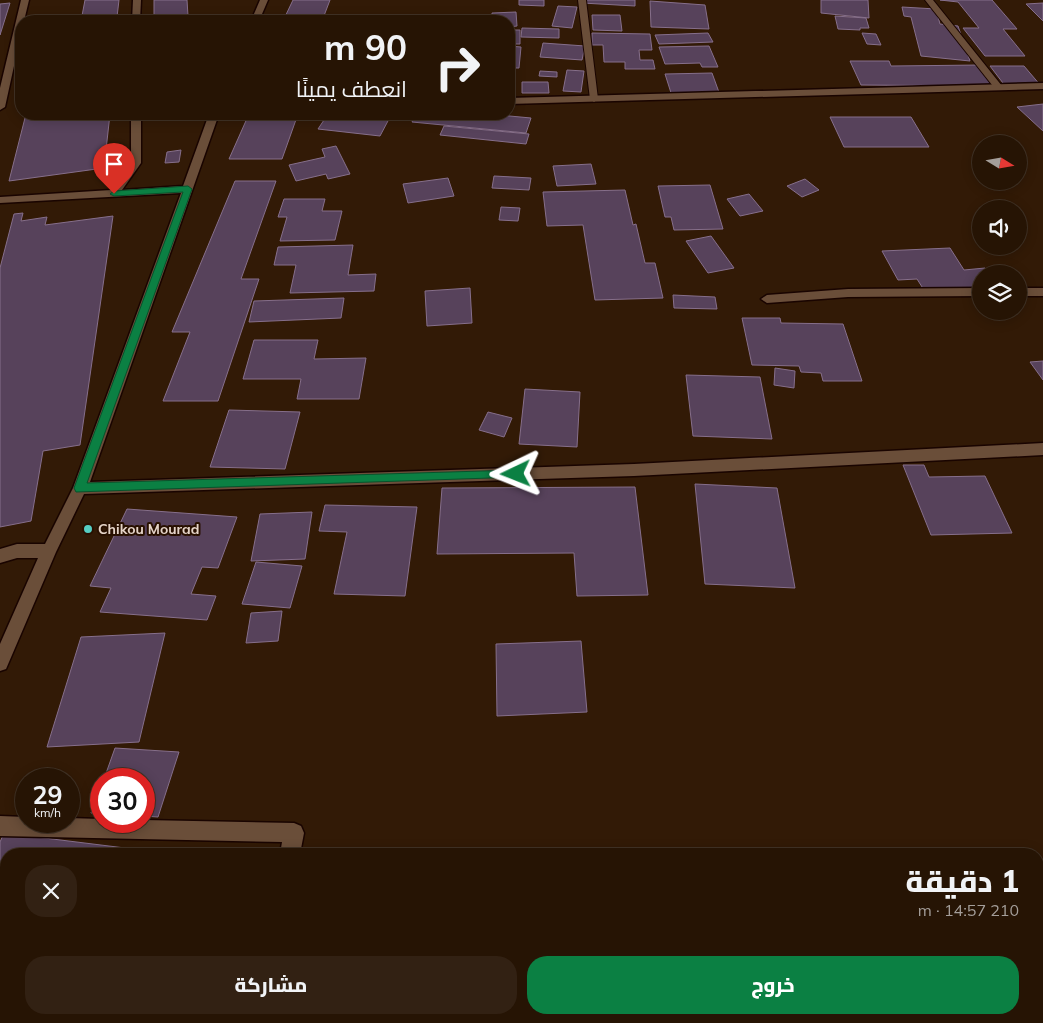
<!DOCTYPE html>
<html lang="ar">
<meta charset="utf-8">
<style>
body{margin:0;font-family:Mulish,Cairo,sans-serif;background:#322113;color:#f1f3f6;direction:rtl;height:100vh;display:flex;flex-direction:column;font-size:19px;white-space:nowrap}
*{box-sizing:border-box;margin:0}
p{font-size:16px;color:#a49e9a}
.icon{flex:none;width:28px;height:28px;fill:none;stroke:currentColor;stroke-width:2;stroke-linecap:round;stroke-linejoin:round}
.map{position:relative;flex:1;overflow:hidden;direction:ltr}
.details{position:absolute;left:0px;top:848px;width:1044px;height:176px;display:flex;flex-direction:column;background:#261404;border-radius:20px 20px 0 0;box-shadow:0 2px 12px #0003,0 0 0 1px #423326;direction:rtl}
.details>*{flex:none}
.top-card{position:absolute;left:15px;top:15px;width:500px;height:105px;border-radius:20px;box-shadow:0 2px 12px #0003,0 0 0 1px #423326;direction:rtl;background:#261404;color:#f1f3f6;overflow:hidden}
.needle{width:32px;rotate:101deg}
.buttons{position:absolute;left:972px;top:135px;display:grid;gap:10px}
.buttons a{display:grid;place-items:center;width:55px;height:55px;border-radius:50%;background:#261404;box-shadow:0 2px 12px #0003,0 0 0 1px #423326;font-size:25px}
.speed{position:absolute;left:15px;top:768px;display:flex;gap:10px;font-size:25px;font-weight:700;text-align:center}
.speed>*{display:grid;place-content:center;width:65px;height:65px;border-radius:50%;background:#261404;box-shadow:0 2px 12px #0003,0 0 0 1px #423326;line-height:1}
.speed small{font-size:12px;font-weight:400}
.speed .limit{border:8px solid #d22;background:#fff;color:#111}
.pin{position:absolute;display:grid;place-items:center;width:42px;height:42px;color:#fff;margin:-51px -21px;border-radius:50% 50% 50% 0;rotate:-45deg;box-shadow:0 0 5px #0007}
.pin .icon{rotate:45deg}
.me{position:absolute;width:55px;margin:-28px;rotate:268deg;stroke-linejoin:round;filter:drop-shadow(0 0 4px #0008)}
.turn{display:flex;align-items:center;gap:18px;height:105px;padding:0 25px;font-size:22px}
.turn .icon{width:65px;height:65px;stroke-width:2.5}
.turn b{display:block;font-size:35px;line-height:42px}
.round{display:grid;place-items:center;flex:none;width:52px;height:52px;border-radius:20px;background:#322113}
.overview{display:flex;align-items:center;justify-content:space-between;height:85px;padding:0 25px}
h1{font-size:30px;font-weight:800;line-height:38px}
.primary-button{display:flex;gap:10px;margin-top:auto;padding:10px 25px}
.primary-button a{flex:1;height:58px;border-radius:20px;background:#0b8043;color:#fff;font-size:20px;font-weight:800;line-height:58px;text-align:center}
.primary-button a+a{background:#322113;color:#f1f3f6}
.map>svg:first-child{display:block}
</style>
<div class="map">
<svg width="1043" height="1023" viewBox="0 0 1043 1023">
<rect width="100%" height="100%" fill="#321a06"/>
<path fill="#57425b" stroke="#866f8b" d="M85,0H119L117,17L81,21Z
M154,0H187L188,16L197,15L198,21H154Z
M293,0H330L322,21H283Z
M519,0H544V6L519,5Z
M582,0H635V6L582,3Z
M821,0H868L869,18L821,13Z
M940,0H992L1017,29H1003L1025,56H985L963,28H979L958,2Z
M650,1L705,5L709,29L651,27Z
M10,3L0,35V4Z
M1043,3V21L1026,4Z
M558,6L577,7L572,28L552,26Z
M902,7L936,9L940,24L958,26L970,61L921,56L911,17L904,16Z
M516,12L517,26L509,27V21H492V13Z
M592,15H620L622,31L593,30Z
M835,16L866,18L869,28H860V30L838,29Z
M522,28L559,29V38L521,37Z
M509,30H520V44H509Z
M592,33L650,34L652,50H639L640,60H653L655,69H625V62H604L603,45H592Z
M708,33L713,42L659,44L655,35Z
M862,33L876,34L881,45L867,44Z
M543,43L585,46L582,60L540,57Z
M509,46L521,47L519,68H509Z
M709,46L718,67H702L700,63L665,64L659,47Z
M850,61H889L891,66L980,65L994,86L861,85Z
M990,66H1024L1041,86L1006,87Z
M567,70L584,71L581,92L563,91Z
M540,71L557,72V77L539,76Z
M712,73L720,95L672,96L665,74Z
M522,82H548L549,93H522Z
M1043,104V131L1017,107Z
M26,114H110L104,168L9,181Z
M249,114H298L282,159H229Z
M328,114H335L389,119L380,136L318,129Z
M416,114H488L531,118L526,133L412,122Z
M830,117H911L929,147H844Z
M444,126L529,134L526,144L440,135Z
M336,146L350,174L328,179L326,174L296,181L289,165L325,157L322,149Z
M181,150L179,162L165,163L167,152Z
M591,164L596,184L557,186L553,166Z
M494,176L531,178L529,190L492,188Z
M448,178L454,196L408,203L403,184Z
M805,179L819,190L802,197L787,186Z
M235,181H276L241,279H259L218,401H163L190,332H172Z
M710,185L723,229L674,230L671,217H665L658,186Z
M625,190L633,225L636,224L645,263H655L663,298L595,300L583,225L547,226L543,192Z
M749,194L763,211L740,216L727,199Z
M284,199H325L322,211H342L335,240L280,241L287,217H278Z
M501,207L520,208L518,221L499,220Z
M23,213L21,221L47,217L45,225L113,216L80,445L43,451L31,521L0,527V268L14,214Z
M711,236L734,268L708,273L686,241Z
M353,245L348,275L376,274L374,291L290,293L296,265H274L278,247Z
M950,248L964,270L985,268L989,274H981V287L924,290L917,279L898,280L882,251Z
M470,288L472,323L427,326L425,291Z
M673,295L715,297L717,309L674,308Z
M344,298L341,318L249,322L254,301Z
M989,311H1008L1011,315L993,317Z
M742,318H780L781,323L843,324L862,381H823L821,373L801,372L799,366L752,365Z
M254,340H318L314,359L366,358L359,399H297L301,379H243Z
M1043,361V380L1030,362Z
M775,368L795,371L794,388L774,385Z
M686,375L760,377L772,439L693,436Z
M525,389L580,392L577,447L519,444Z
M229,410L300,412L285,469L210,467Z
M488,412L512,418L504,437L479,430Z
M903,465H924L929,477L985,476L1012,533L931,535Z
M695,484L777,488L795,588L705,584Z
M635,487L648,595L577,596L574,553L437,554L442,488Z
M325,505L417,507L405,596L334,594L347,532L319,531Z
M127,509L237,517L218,568L202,567L191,594L216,596L207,620L100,612L111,588L90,586Z
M312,512L305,559L251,561L260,514Z
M256,562L302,566L290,608L242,604Z
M282,611L278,641L246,643L251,613Z
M165,633L139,742L47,747L81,637Z
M581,641L587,712L497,716L496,644Z
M115,748L179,752L158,817L144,816V779H104Z
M101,785V814L91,813Z
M4,833L125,848L123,854H6V1018H39L37,1023H0V842Z
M118,1018H247L246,1023H116Z
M298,1018H403V1023H297Z
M594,1018H744V1023H593Z"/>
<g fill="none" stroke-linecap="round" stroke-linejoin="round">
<g stroke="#190400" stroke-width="2">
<path id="lane" d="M578,0H586L598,99L594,102L590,99Z
M925,0H933L1002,86V90H996Z"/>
</g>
<g stroke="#190400" stroke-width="3">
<path id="street" d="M21,0H29L24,21H21V34L5,107L0,110V88Z
M133,0H141L140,21H132Z
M260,0H268L259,21H251Z
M1043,83V89L509,104V98Z
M131,114H141V163L122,190L183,186L209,114H219L90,482L634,464L1043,443V455L634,476L84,494L56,552L6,669L0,671V644L38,558H17L0,563V549L17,544H45L73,488L181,193L0,203V197L111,190L131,163Z
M981,288V296L848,297L767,303L761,299L767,295L848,289Z
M1019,288H1043V296H1019Z
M0,816L26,817V821H69V818L101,819V821L144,820L294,823L301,826L304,833L300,854H280L282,842L0,836Z
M251,1018H273L272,1023H250Z
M562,1018H584L585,1023H563Z"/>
</g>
<use href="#lane" fill="#6a4e39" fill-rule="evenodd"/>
<use href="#street" fill="#6a4e39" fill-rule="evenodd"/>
</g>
<path fill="#0b8043" stroke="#07532c" d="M188,186L192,189L87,483L516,470L520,471V477L76,492L74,488L183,192L114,196L110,194L114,191Z"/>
<circle fill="#56cec3" stroke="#281000" stroke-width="2" cx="88" cy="529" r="5"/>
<g text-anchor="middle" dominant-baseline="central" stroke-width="4" stroke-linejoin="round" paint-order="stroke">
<g font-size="14" font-weight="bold" fill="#e5d4c8" stroke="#281000" text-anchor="start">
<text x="98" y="529">Chikou Mourad</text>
</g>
</g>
</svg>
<div class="buttons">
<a><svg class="needle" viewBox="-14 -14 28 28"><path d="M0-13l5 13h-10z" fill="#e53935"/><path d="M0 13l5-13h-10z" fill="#a49e9a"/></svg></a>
<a><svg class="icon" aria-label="sound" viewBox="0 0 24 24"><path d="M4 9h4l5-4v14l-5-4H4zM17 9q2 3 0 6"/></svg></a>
<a><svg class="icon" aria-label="layers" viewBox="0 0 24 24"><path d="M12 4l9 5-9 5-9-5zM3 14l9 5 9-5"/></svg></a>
</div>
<div class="speed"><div>29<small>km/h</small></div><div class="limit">30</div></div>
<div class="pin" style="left:114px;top:194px;background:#d93025"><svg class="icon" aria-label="arrive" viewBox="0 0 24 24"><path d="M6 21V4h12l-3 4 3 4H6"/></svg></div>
<svg class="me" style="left:516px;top:474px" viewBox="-20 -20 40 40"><path d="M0-17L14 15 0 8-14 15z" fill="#0b8043" stroke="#fff" stroke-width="4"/></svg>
<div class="top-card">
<div class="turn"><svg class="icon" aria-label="right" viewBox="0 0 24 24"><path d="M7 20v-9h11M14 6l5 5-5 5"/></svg><div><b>90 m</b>انعطف يمينًا</div></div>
</div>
<section class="details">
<div class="overview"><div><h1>1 دقيقة</h1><p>210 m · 14:57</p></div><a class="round"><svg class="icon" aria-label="close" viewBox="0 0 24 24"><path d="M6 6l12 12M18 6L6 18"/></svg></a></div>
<div class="primary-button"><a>خروج</a><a>مشاركة</a></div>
</section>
</div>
